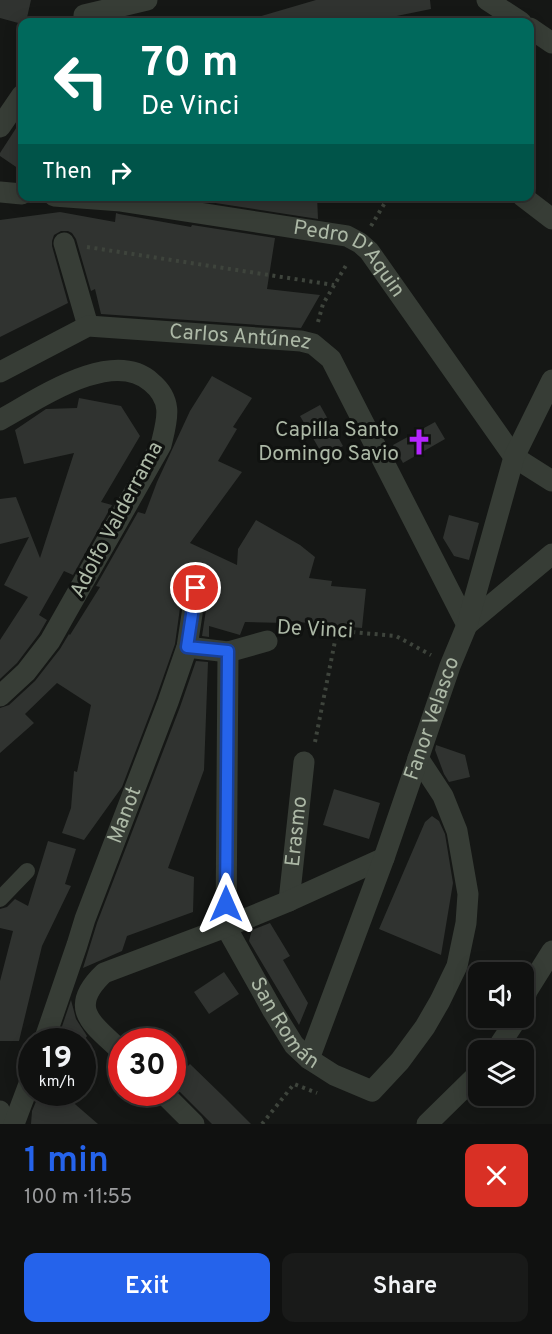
<!DOCTYPE html>
<meta charset="utf-8">
<style>
body{margin:0;font-family:Overpass,sans-serif;background:#191a19;color:#f1f3f6;height:100vh;display:flex;flex-direction:column;font-size:22px;white-space:nowrap}
*{box-sizing:border-box;margin:0}
p{font-size:20px;color:#9c9d9f}
.icon{flex:none;width:33px;height:33px;fill:none;stroke:currentColor;stroke-width:2;stroke-linecap:round;stroke-linejoin:round}
.map{position:relative;height:1124px;overflow:hidden}
.panel{display:flex;flex-direction:column;background:#101110;flex:1}
.panel>*{flex:none}
.hud{position:absolute;left:18px;top:18px;width:516px;height:183px;border-radius:12px;box-shadow:0 3px 15px #0003,0 0 0 2px #303130;background:#00695c;color:#fff;overflow:hidden}
.controls{position:absolute;left:468px;top:962px;display:grid;gap:12px}
.controls a{display:grid;place-items:center;width:66px;height:66px;border-radius:12px;background:#101110;box-shadow:0 3px 15px #0003,0 0 0 2px #303130;font-size:30px}
.speed{position:absolute;left:18px;top:1028px;display:flex;gap:12px;font-size:30px;font-weight:700;text-align:center}
.speed>*{display:grid;place-content:center;width:78px;height:78px;border-radius:50%;background:#101110;box-shadow:0 3px 15px #0003,0 0 0 2px #303130;line-height:1}
.speed small{font-size:15px;font-weight:400}
.speed .limit{border:9px solid #d22;background:#fff;color:#111}
.pin{position:absolute;display:grid;place-items:center;width:51px;height:51px;color:#fff;margin:-26px;border:3px solid #fff;border-radius:50%;box-shadow:0 2px 6px #0007}
.me{position:absolute;width:66px;margin:-33px;rotate:0deg;stroke-linejoin:round;filter:drop-shadow(0 0 4px #0008)}
.turn{display:flex;align-items:center;gap:21px;height:126px;padding:0 24px;font-size:27px}
.turn .icon{width:78px;height:78px;stroke-width:2.5}
.turn b{display:block;font-size:42px;line-height:51px}
.then{display:flex;align-items:center;height:57px;padding:0 24px;background:#0003;gap:12px;font-size:22px}
.round{display:grid;place-items:center;flex:none;width:63px;height:63px;border-radius:12px;background:#191a19}
.overview{display:flex;align-items:center;justify-content:space-between;height:102px;padding:0 24px}
h1{font-size:36px;font-weight:600;line-height:45px;color:#2563eb}
.action{display:flex;gap:12px;margin-top:auto;padding:12px 24px}
.action a{flex:1;height:69px;border-radius:12px;background:#2563eb;color:#fff;font-size:24px;font-weight:600;line-height:69px;text-align:center}
.action a+a{background:#191a19;color:#f1f3f6}
.map>svg:first-child{display:block}
</style>
<div class="map">
<svg width="552" height="1124" viewBox="0 0 552 1124">
<rect width="100%" height="100%" fill="#151715"/>
<path fill="#303330" d="M0,0H31L26,22H22V24L0,18Z
M316,0H430L431,9L367,22H259L258,17Z
M22,119V171L0,156V153Z
M197,196H317L318,219L196,200Z
M60,212L115,222L116,213L119,214L191,227L192,225L275,238L267,289L320,295L301,328L101,314L95,289L91,291L76,239L72,233L68,231H61L54,235L52,241V246L68,303L0,337V220Z
M212,376L252,398L233,427L237,429L218,461L242,472L190,543L237,565L238,549L256,520L300,545L315,557L309,578L332,581L331,586L366,589L362,628L288,621L287,623L245,622L240,635L209,626V637L202,636L209,590L208,584L204,578L198,576H192L186,580L183,586L175,644L156,698L122,787L84,840L62,833L71,808L74,771L77,772L91,705L57,683L25,714L34,723L0,753V708L9,705L35,681L60,649L69,634L70,635L100,587L96,586L138,512L145,514L157,482L190,411Z
M79,398L121,406L140,436L101,502L112,505L73,575L64,571L39,615L47,620L39,634L17,663L0,679V640L28,597L4,585L29,537L0,544V499L16,497L40,558L74,453L24,464L15,430L46,409L77,408Z
M320,405L343,446L324,457L300,416Z
M435,422L445,439L403,463L393,445Z
M449,515L479,523L469,560L454,556L443,538Z
M196,661L208,662L204,770L168,868L194,877L193,912L127,936L122,951L83,968L97,923L180,707Z
M436,745L465,755L470,777L449,782L444,774L435,750Z
M334,789L380,803L369,839L323,825Z
M432,816L439,821L445,834L453,883L441,955L379,929L425,822Z
M48,841L76,849L65,884L71,886L42,946L19,1041H0V981L13,931L0,928V909L7,907L15,899L28,906Z
M270,923L290,956L283,960L308,1003L299,1025L249,941L252,930Z
M224,972L239,994L209,1014L194,992Z
M71,1000L76,1019L87,1036L84,1041H57Z
M190,1064L224,1097L251,1124H212L172,1084V1081Z
M40,1092H61L98,1124H31L32,1111Z"/>
<g fill="none" stroke-linecap="round" stroke-linejoin="round">
<path stroke="#3e443c" stroke-width="4" stroke-dasharray="3 4.5" stroke-linecap="butt" d="M371,226L389,196
M87,247L334,285
M318,322L323,304L348,262
M285,626L396,636L431,655
M315,742L337,631
M262,1124L294,1084L317,1093"/>
<path stroke="#373d36" stroke-width="16" d="M0,899L27,871"/>
<g stroke="#373d36" stroke-width="21">
<path d="M487,0L521,22"/>
<path d="M84,15L147,0"/>
<path d="M530,28L552,43"/>
<path d="M0,127L22,95"/>
<path d="M0,192L22,194"/>
<path id="s1" d="M54,196L121,201L347,236L360,243L369,251L514,457L552,481"/>
<path d="M522,196L552,219"/>
<path d="M64,243L88,326"/>
<path id="s2" d="M0,372L88,326L301,341L313,344L331,359L467,625L552,554"/>
<path d="M0,420C37,400 112,347 151,382C174,401 167,420 161,445L50,641L26,672L0,696"/>
<path d="M187,647L228,652L267,641"/>
<path id="s3" d="M228,652L226,927L273,1011L294,1045L309,1059L334,1075L372,1091L400,1061L425,1027L440,1001L457,966L466,923L468,894L457,831L443,796L418,758"/>
<path id="s4" d="M289,901L304,762"/>
<path d="M524,1001L527,991L552,951"/>
<path id="s5" d="M44,1041L77,945L85,919L168,702L187,647L196,588"/>
<path d="M496,1050L518,1017"/>
<path d="M122,1052C93,1024 66,1009 104,973L226,927L289,901L384,858"/>
<path id="s6" d="M309,1059L384,858L450,666L467,625L514,457L552,380"/>
<path d="M162,1092L194,1124"/>
<path d="M0,1111L4,1124"/>
<path d="M14,1124L32,1076"/>
<path d="M427,1124L478,1074"/>
</g>
</g>
<g fill="none" stroke-linecap="round" stroke-linejoin="round">
<g stroke="#184099" stroke-width="15">
<path id="route" d="M196,588L187,647L228,651L226,904"/>
</g>
<use href="#route" stroke="#2563eb" stroke-width="10"/>
</g>
<defs>
<g id="church-bare" transform="scale(2.07)"><path d="M-1.2-6h2.4v3.5h3.3v2.4h-3.3V6h-2.4V-.1h-3.3v-2.4h3.3Z" fill="#b525ff" stroke="#101210" stroke-width="2.5" paint-order="stroke"/></g>
</defs>
<g fill-rule="evenodd">
<use href="#church-bare" x="419" y="442"/>
</g>
<g text-anchor="middle" dominant-baseline="central" stroke-width="6" stroke-linejoin="round" paint-order="stroke">
<g font-size="21" fill="#acb8a6" stroke="#101210">
<text stroke="none"><textPath href="#s1" startOffset="309">Pedro D'Aquin</textPath></text>
<text stroke="none"><textPath href="#s2" startOffset="252">Carlos Antúnez</textPath></text>
<text transform="translate(117 520) rotate(-62)">Adolfo Valderrama</text>
<text transform="translate(315 630) rotate(3)">De Vinci</text>
<text stroke="none"><textPath href="#s6" startOffset="362">Fanor Velasco</textPath></text>
<text stroke="none"><textPath href="#s5" startOffset="240">Manot</textPath></text>
<text stroke="none"><textPath href="#s4" startOffset="70">Erasmo</textPath></text>
<text stroke="none"><textPath href="#s3" startOffset="388">San Román</textPath></text>
</g>
<g font-size="21" fill="#acb8a6" stroke="#101210" text-anchor="end">
<text x="399" y="430">Capilla Santo<tspan x="399" dy="24">Domingo Savio</tspan></text>
</g>
</g>
</svg>
<div class="controls">
<a><svg class="icon" aria-label="sound" viewBox="0 0 24 24"><path d="M4 9h4l5-4v14l-5-4H4zM17 9q2 3 0 6"/></svg></a>
<a><svg class="icon" aria-label="layers" viewBox="0 0 24 24"><path d="M12 4l9 5-9 5-9-5zM3 14l9 5 9-5"/></svg></a>
</div>
<div class="speed"><div>19<small>km/h</small></div><div class="limit">30</div></div>
<div class="pin" style="left:196px;top:588px;background:#d93025"><svg class="icon" aria-label="arrive" viewBox="0 0 24 24"><path d="M6 21V4h12l-3 4 3 4H6"/></svg></div>
<svg class="me" style="left:226px;top:904px" viewBox="-20 -20 40 40"><path d="M0-17L14 15 0 8-14 15z" fill="#2563eb" stroke="#fff" stroke-width="4"/></svg>
<div class="hud">
<div class="turn"><svg class="icon" aria-label="left" viewBox="0 0 24 24"><path d="M17 20v-9H6M10 6l-5 5 5 5"/></svg><div><b>70 m</b>De Vinci</div></div>
<div class="then">Then<svg class="icon" aria-label="right" viewBox="0 0 24 24"><path d="M7 20v-9h11M14 6l5 5-5 5"/></svg></div>
</div>
</div>
<section class="panel">
<div class="overview"><div><h1>1 min</h1><p>100 m · 11:55</p></div><a class="round" style="background:#d93025;color:#fff"><svg class="icon" aria-label="close" viewBox="0 0 24 24"><path d="M6 6l12 12M18 6L6 18"/></svg></a></div>
<div class="action"><a>Exit</a><a>Share</a></div>
</section>
